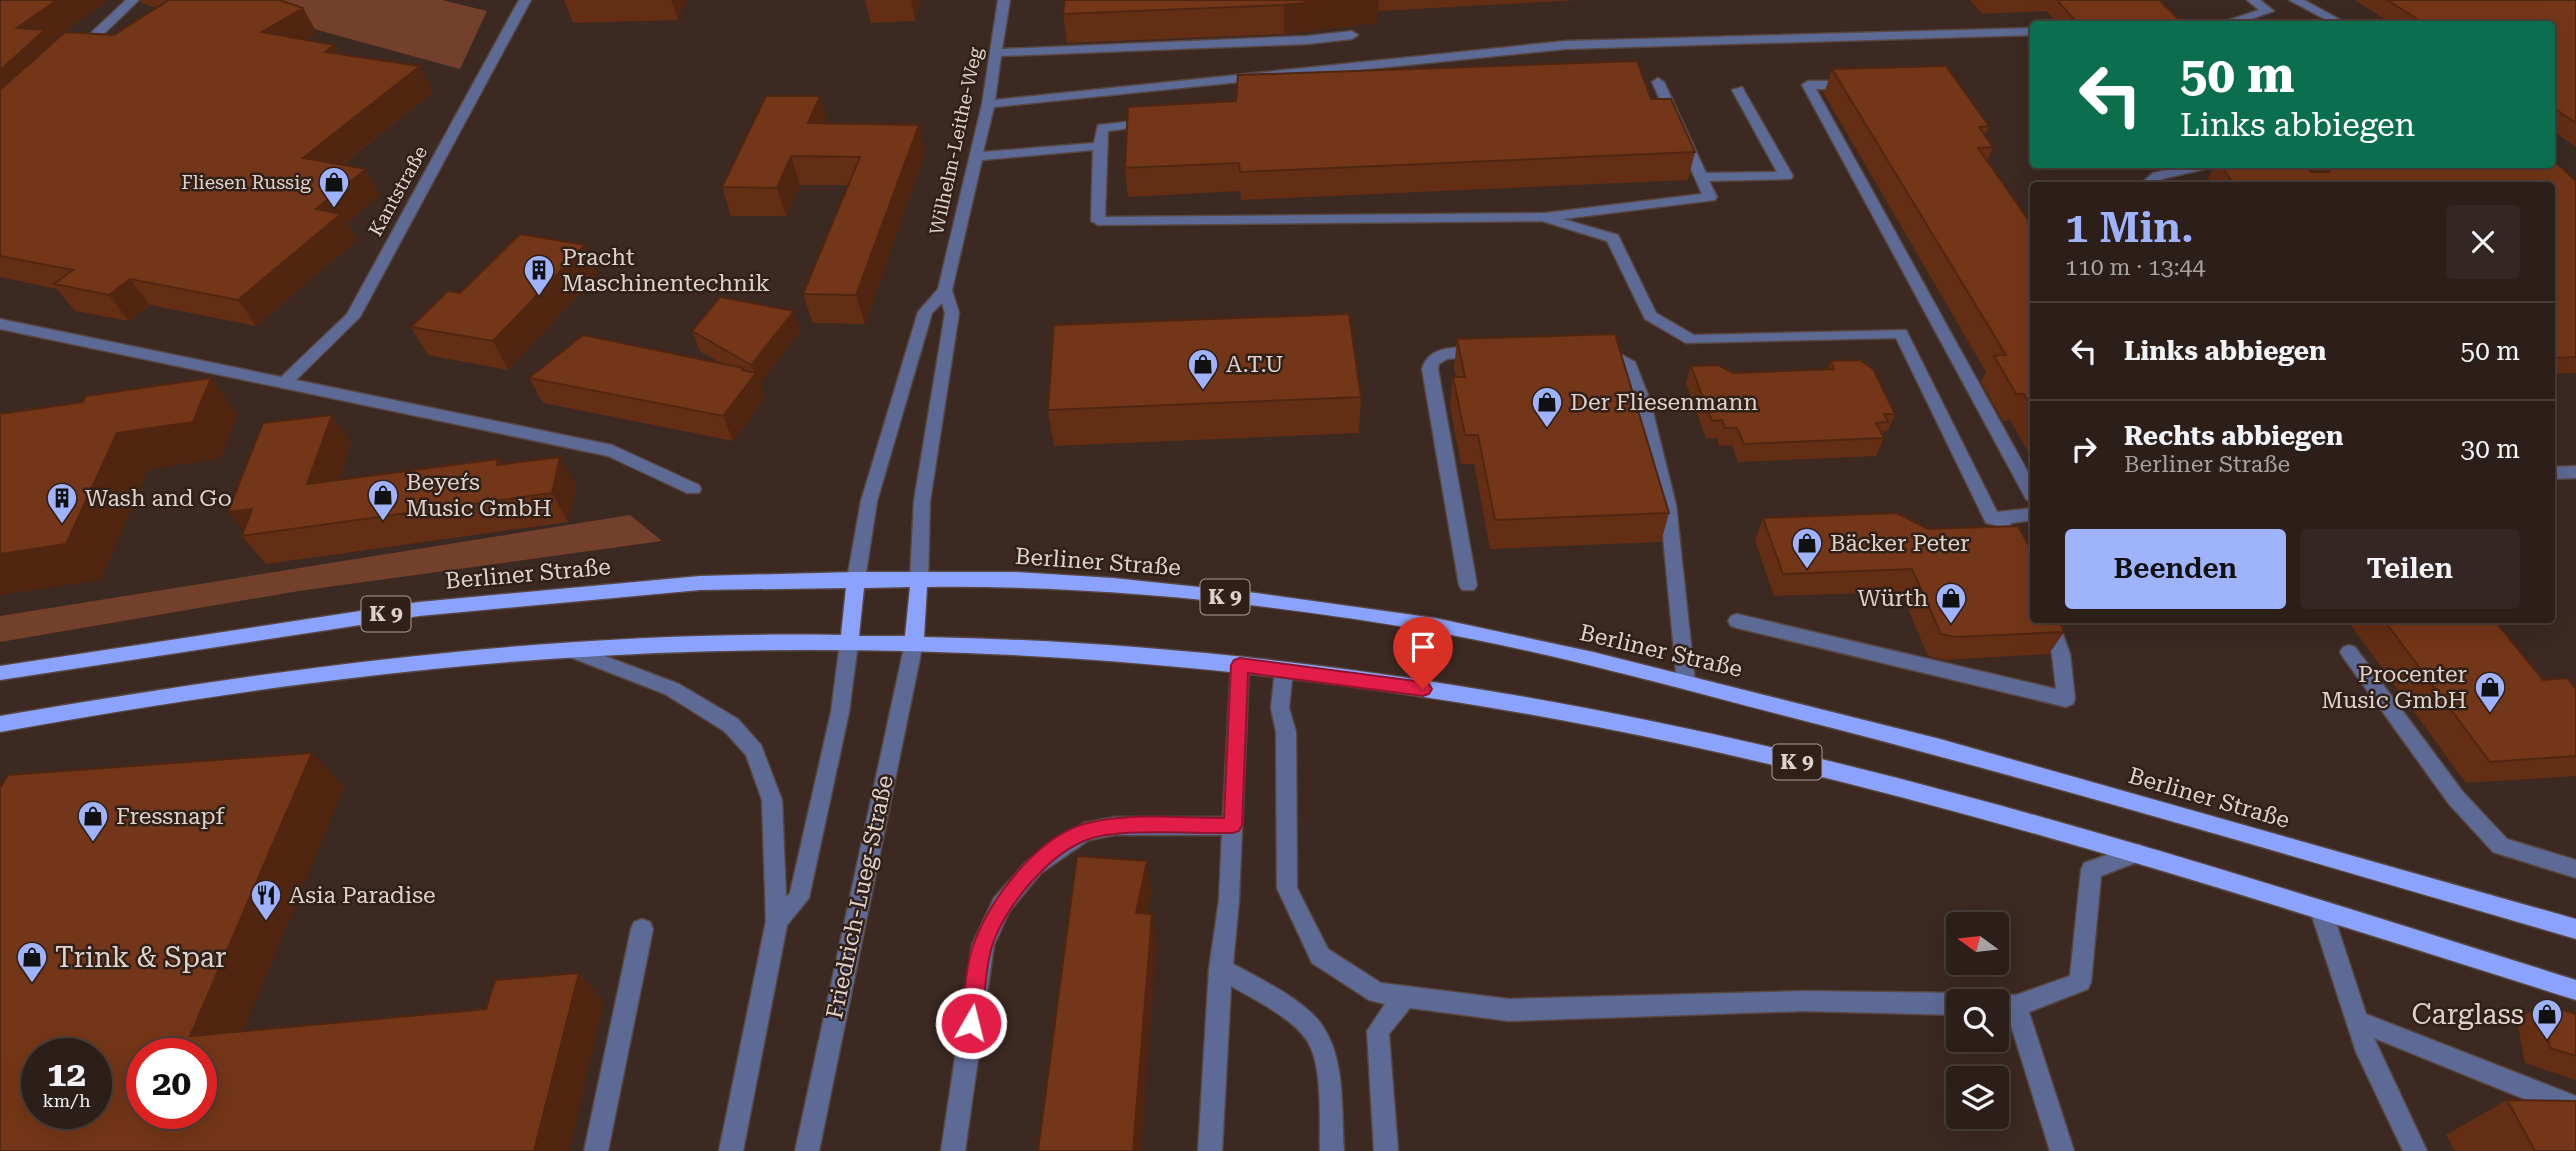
<!DOCTYPE html>
<html lang="de">
<meta charset="utf-8">
<style>
body{margin:0;font-family:"Roboto Serif",serif;background:#342723;color:#f1f3f6;height:100vh;display:flex;flex-direction:column;font-size:26px;white-space:nowrap}
*{box-sizing:border-box;margin:0}
p{font-size:23px;color:#a6a2a2}
.icon{flex:none;width:38px;height:38px;fill:none;stroke:currentColor;stroke-width:2;stroke-linecap:round;stroke-linejoin:round}
.map{position:relative;flex:1;overflow:hidden}
.panel{position:absolute;left:2030px;top:182px;width:525px;height:441px;display:flex;flex-direction:column;background:#2c1f1a;border-radius:7px;box-shadow:0 7px 28px #0002,0 0 0 2px #483d39}
.panel>*{flex:none}
.banner{position:absolute;left:2030px;top:21px;width:525px;height:147px;border-radius:7px;box-shadow:0 7px 28px #0002,0 0 0 2px #483d39;background:#0b6e4f;color:#fff;overflow:hidden}
.needle{width:46px;rotate:285deg}
.controls{position:absolute;left:1946px;top:912px;display:grid;gap:14px}
.controls a{display:grid;place-items:center;width:63px;height:63px;border-radius:7px;background:#2c1f1a;box-shadow:0 7px 28px #0002,0 0 0 2px #483d39;font-size:35px}
.speed{position:absolute;left:21px;top:1038px;display:flex;gap:14px;font-size:35px;font-weight:700;text-align:center}
.speed>*{display:grid;place-content:center;width:91px;height:91px;border-radius:50%;background:#2c1f1a;box-shadow:0 7px 28px #0002,0 0 0 2px #483d39;line-height:1}
.speed small{font-size:18px;font-weight:400}
.speed .limit{border:10px solid #d22;background:#fff;color:#111}
.pin{position:absolute;display:grid;place-items:center;width:60px;height:60px;color:#fff;margin:-72px -30px;border-radius:50% 50% 50% 0;rotate:-45deg;box-shadow:0 0 7px #0007}
.pin .icon{rotate:45deg}
.me{position:absolute;width:77px;margin:-38px;rotate:8deg;stroke-linejoin:round;filter:drop-shadow(0 0 5px #0008)}
.turn{display:flex;align-items:center;gap:24px;height:147px;padding:0 35px;font-size:32px}
.turn .icon{width:91px;height:91px;stroke-width:2.5}
.turn b{display:block;font-size:49px;line-height:60px}
.round{display:grid;place-items:center;flex:none;width:74px;height:74px;border-radius:7px;background:#342723}
.overview{display:flex;align-items:center;justify-content:space-between;height:119px;padding:0 35px}
h1{font-size:42px;font-weight:600;line-height:52px;color:#9fb3fd}
.button{display:flex;gap:14px;margin-top:auto;padding:14px 35px}
.button a{flex:1;height:80px;border-radius:7px;background:#9fb3fd;color:#111;font-size:28px;font-weight:600;line-height:80px;text-align:center}
.button a+a{background:#342723;color:#f1f3f6}
ul{padding:0;list-style:none}
li{display:flex;align-items:center;gap:21px;height:98px;padding:0 35px;border-top:2px solid #483d39}
li div{flex:1}
li b{display:block;font-size:26px}
li em{font-style:normal}
.map>svg:first-child{display:block}
</style>
<div class="map">
<svg width="2576" height="1151" viewBox="0 0 2576 1151">
<rect width="100%" height="100%" fill="#3b2922"/>
<path fill="#72402b" d="M231,0H442L487,11L460,69L321,31Z
M630,515L662,541L299,591L0,642V616Z"/>
<g fill="none" stroke-linecap="round" stroke-linejoin="round">
<g stroke="#584741" stroke-width="3">
<path id="minor" d="M126,0H139L84,53H76V47Z
M519,0H531L360,317L296,380L612,445L699,485L701,489L699,493H687L608,456L0,329V319L281,377L347,314Z
M998,0H1010L1002,49L1307,36L1352,31L1358,35L1352,39L1307,44L1001,56L995,100L1566,41L2034,28V35L1566,49L994,107L983,152L1094,143L1098,125L1153,119V125L1108,131L1105,217L1545,213L1702,194L1652,82L1658,78L1664,82L1706,173L1777,172L1732,90L1742,87L1793,176L1791,179L1709,181L1717,197L1715,200L1563,219L1618,235L1656,313L1694,335L1906,330L1997,512L2034,508V520L2011,523L2010,530H1998L1995,525L1986,523L1896,338L1686,343L1645,319L1607,241L1542,221L1098,225L1091,221L1093,150L982,160L952,290L959,313L930,501L928,580L925,585H913L910,580L914,501L945,313L942,303L932,313L877,501L865,579L862,584H850L847,579L861,501L918,312L938,289L982,104Z
M2247,0H2260L2274,11L2237,24H2222L2223,22L2259,10Z
M2289,0H2304L2348,24H2334Z
M1808,81H1848L1854,85L1848,89H1816L2034,483V505L2026,499L1802,85Z
M2197,164H2226L2162,179L2153,186H2138L2153,173Z
M1604,345L1635,362L1650,400L1676,505L1695,682L1693,687L1686,689L1679,687L1677,682L1660,505L1634,400L1623,369L1599,353L1596,350Z
M1479,347L1487,352L1484,355L1447,359L1439,364L1438,369L1477,585L1474,590H1462L1459,585L1422,369C1429,344 1458,348 1479,347Z
M2576,466V478L2552,479V467Z
M1737,614L2056,689L2052,654L2040,620H2058L2070,654L2075,699L2073,704L2066,707L1737,628L1731,626L1728,621L1731,616Z
M849,636L855,638L858,643L849,712L809,898L787,925L743,1151H719L766,921L762,800L746,755L724,731L665,694L567,656L564,651L567,646L573,644L679,684L738,719L761,745L782,800L786,897L790,893L831,712L840,643L843,638Z
M914,636L920,638L923,643L819,1151H795L905,643L908,638Z
M2349,645L2355,647L2463,792L2507,839L2576,860V878L2493,852L2449,804L2343,657L2340,652L2343,647Z
M1240,658L1247,660L1249,665L1239,900L1233,964C1259,978 1306,1001 1322,1025C1346,1060 1341,1110 1344,1151H1320C1319,1120 1324,1065 1306,1039C1289,1016 1255,1000 1231,986L1222,1151H1198L1209,969L1219,900L1222,835H1115L1089,840L1041,873L1009,912L994,945L965,1151H941L972,945L994,898L1027,861L1084,823L1115,817H1223L1231,665L1233,660Z
M1284,663L1291,665L1293,670L1289,708L1296,732L1297,888L1328,949L1381,983L1509,999L1804,991L1958,993L1966,997L1968,1001H1958V1015L1804,1011L1509,1021L1410,1008L1389,1034L1398,1151H1374L1367,1031L1385,1004L1369,1000L1312,963L1277,888L1276,732L1271,708L1275,670L1277,665Z
M2138,844L2145,847L2148,853L2145,859L2101,876L2091,982L2088,989L2029,1012L2074,1151H2050L2008,1016L1997,1015V1001H1988L1997,994L2016,995L2070,976L2081,870L2084,863Z
M2321,900L2328,903L2332,910L2366,1014L2576,1096V1120L2374,1038L2427,1151H2403L2356,1052L2310,910L2314,903Z
M642,919L650,922L653,929L608,1151H584L631,929L634,922Z"/>
</g>
<g stroke="#584741" stroke-width="3">
<path id="major" d="M856,572H1015L1113,578L1256,593L1435,618L1593,652L1940,739L2576,919V939C2312,862 2049,783 1782,715C1667,685 1552,653 1435,632C1269,603 1095,585 927,587L924,637C1274,643 1627,704 1965,796C2170,851 2373,916 2576,980V1000C2278,906 1982,809 1676,743C1306,664 927,633 549,659C364,672 182,699 0,732V716C277,668 559,630 841,635L846,588L700,590L419,616L0,680V666L419,602L700,576ZM910,587L905,636H859L864,588Z"/>
</g>
<use href="#minor" fill="#5d6a96" fill-rule="evenodd"/>
<use href="#major" fill="#8ba3fd" fill-rule="evenodd"/>
</g>
<path fill="#642e15" d="M0,0H108L52,40L54,42L114,35L156,8L140,2L139,0H279L303,8L317,33L305,40L334,45L339,54L433,92L342,165L366,169L380,195L347,223L357,240L256,326L150,305L129,321L75,311L57,289L0,277Z
M564,0H687L678,20L573,23Z
M865,0H920L915,21L871,23Z
M1065,0H1579L1378,11V23L1284,34L1067,43L1063,14Z
M1970,0H2159L2184,24H2058L2046,11L1982,14Z
M2355,0H2576V147L2552,130V24H2392Z
M1832,69L1989,126L1985,135L1993,147L1987,161L2034,228V451H2028L2010,420L2003,421L1981,382L1986,372L1824,94Z
M820,96L828,124L925,153L865,324L813,323L803,294L848,185H800L786,216H731L722,187Z
M1651,99L1695,152L1688,180L1241,200L1240,191L1128,197L1125,168Z
M2216,164H2552L2576,181V373L2552,374V186H2214L2208,178Z
M598,274L508,370L428,355L411,327L460,293Z
M692,331H800L760,383L765,398L733,441L543,403L529,378L722,364L700,351Z
M1457,339L1669,513L1661,542L1490,549L1474,464H1461L1450,406L1453,377H1456L1454,368Z
M1831,361L1895,414L1888,431H1884L1882,435L1884,438L1876,456L1738,462L1732,445L1719,446L1717,438H1706L1686,383L1691,366L1733,373L1828,369Z
M1361,397L1359,433L1054,446L1048,410Z
M332,415L351,443L339,480L498,459L501,464L576,485L568,522L266,564L242,536Z
M1763,518L1928,529L2029,546L2034,537V620L2064,632L2049,654L1943,660L1928,656L1901,592L1774,596L1755,541Z
M2263,620H2327L2268,622Z
M2347,620H2482L2543,680L2576,689V776L2466,783Z
M2542,1004L2576,1014V1080L2525,1063L2517,1020Z
M2507,1100L2576,1151H2455L2446,1135Z"/>
<path fill="#512611" d="M57,0H108L52,40L62,55L0,112V70L17,28Z
M671,0H687L678,20Z
M911,0H920L915,21Z
M1326,0H1379L1378,23L1284,34V5Z
M303,8L317,33L276,57L262,32Z
M334,45L348,70L325,52Z
M420,66L433,92L318,183L303,158Z
M820,96L828,124L808,123Z
M919,125L925,153L865,324L856,295Z
M791,156L800,185L786,216L777,188Z
M366,169L380,195L347,223L357,240L256,326L238,300L316,209Z
M585,245L598,274L508,370L493,341Z
M130,279L150,305L129,321L109,295Z
M794,311L800,331L760,383L765,398L733,441L723,416L743,368L749,382L755,374L751,365Z
M211,378L238,415L221,458L148,470L101,580L0,595V554L117,433Z
M332,415L351,443L328,513L307,484Z
M560,457L576,485L568,522L552,493Z
M252,509L247,535L228,512Z
M312,753L344,787L230,1064L190,1036Z
M1147,861L1152,893L1142,944L1136,913Z
M1152,914L1157,945L1141,1151H1133Z
M579,973L604,1002L569,1151H534Z"/>
<path fill="#743618" stroke="#512611" stroke-width="2" fill-rule="evenodd" d="M0,0H57L17,28L45,30L0,70Z
M169,0H279L303,8L262,32L334,45L325,52L420,66L303,158L366,169L316,209L341,214L238,300L130,279L109,295L54,284L73,270L0,256V90L65,32L114,35Z
M1065,0H1326L1284,5L1063,14Z
M2057,0H2159L2184,24H2078Z
M2387,0H2576V123L2552,107V24H2425Z
M1637,61L1651,99H1671L1695,152L1240,172L1239,163L1125,168L1128,107L1236,101L1238,75Z
M1946,66L1989,126L1979,127L1993,147L1978,148L2034,228V411L2024,394H2016L1994,356L2006,355L1832,69Z
M766,96H820L808,123L919,125L856,295L803,294L860,157L791,156L777,188L722,187Z
M2552,159L2576,181V357L2552,358V186H2236L2219,164H2306L2311,172H2329V168L2326,164H2552Z
M520,234L585,245L493,341L411,327L448,291L460,293Z
M720,297L794,311L751,365L692,331Z
M1349,314L1361,397L1048,410L1054,325Z
M1615,334L1669,513L1495,520L1478,435H1465L1453,377H1465L1457,339Z
M583,335L743,368L742,370L756,373L723,416L529,378Z
M1860,360L1873,369L1895,414H1884L1888,422L1876,423L1884,438L1744,444L1737,428H1725L1722,420L1712,421L1691,366L1718,365L1733,373L1834,369L1831,361Z
M211,378L193,422L117,433L66,544L0,554V414L83,402L86,396Z
M332,415L307,484L498,459L497,465L560,457L552,493L242,536L252,509L228,512L263,423Z
M1897,513L1928,529L2018,526L2034,555V620H2059L2064,632L1956,637L1941,634L1912,569L1783,574L1763,518Z
M2384,620H2482L2485,623L2496,622L2543,680L2567,678L2576,689V756L2490,762Z
M312,753L190,1036L486,1009L495,980L579,973L534,1151H0V788L8,775ZM37,1054H96V1113H37ZM142,1054H201V1113H142Z
M1077,856L1147,861L1136,913L1152,914L1133,1151H1038Z
M2542,1004L2576,1014V1056L2550,1048Z
M2507,1100L2576,1101V1151H2535Z"/>
<path fill="#e11d48" stroke="#92132f" stroke-width="2" d="M1240,658L1423,682L1429,684L1432,689L1429,694L1423,696L1248,673L1242,825L1239,831L1233,833C1194,834 1123,828 1089,839C1049,853 1007,905 993,943C985,967 985,998 982,1023L979,1029L971,1032L964,1029L961,1023C965,997 965,967 974,943C991,898 1036,838 1084,824C1128,812 1178,818 1224,818L1231,665L1234,660Z"/>
<defs>
<g id="shop-pin" transform="scale(1.575)"><path d="M0 17L-7.5 6A9.5 9.5 0 1 1 7.5 6Z" fill="#9fb3fd" stroke="#312018"/><path d="M-5-2.5h2.3a2.7 3.5 0 0 1 5.4 0H5L5.5 6h-11ZM-1.5-2.5h3a1.5 2.3 0 0 0-3 0Z" fill="#111"/></g>
<g id="building-pin" transform="scale(1.575)"><path d="M0 17L-7.5 6A9.5 9.5 0 1 1 7.5 6Z" fill="#9fb3fd" stroke="#312018"/><path d="M-4-6H4V6H1V3H-1V6H-4ZM-2.5-4.3h1.7v1.8h-1.7ZM.8-4.3h1.7v1.8H.8ZM-2.5-1h1.7V.8h-1.7ZM.8-1h1.7V.8H.8Z" fill="#111"/></g>
<g id="restaurant-pin" transform="scale(1.575)"><path d="M0 17L-7.5 6A9.5 9.5 0 1 1 7.5 6Z" fill="#9fb3fd" stroke="#312018"/><path d="M-5-6h1v4h1v-4h1v4h1v-4h1v5L-1.5 .5V6h-2V.5L-5-1ZM5-6V6H3V1.5H1.5Q1.5-4 5-6Z" fill="#111"/></g>
</defs>
<g fill-rule="evenodd">
<use href="#shop-pin" x="334" y="182"/>
<use href="#building-pin" x="539" y="270"/>
<use href="#shop-pin" x="1203" y="364"/>
<use href="#shop-pin" x="1547" y="402"/>
<use href="#shop-pin" x="383" y="495"/>
<use href="#building-pin" x="62" y="498"/>
<use href="#shop-pin" x="1807" y="543"/>
<use href="#shop-pin" x="1951" y="598"/>
<use href="#shop-pin" x="2490" y="687"/>
<use href="#shop-pin" x="93" y="816"/>
<use href="#restaurant-pin" x="266" y="895"/>
<use href="#shop-pin" x="32" y="957"/>
<use href="#shop-pin" x="2547" y="1014"/>
</g>
<g text-anchor="middle" dominant-baseline="central" stroke-width="5" stroke-linejoin="round" paint-order="stroke">
<g font-size="19" fill="#ded2cd" stroke="#312018">
<text transform="translate(956 141) rotate(-78)">Wilhelm-Leithe-Weg</text>
<text transform="translate(398 191) rotate(-61)">Kantstraße</text>
</g>
<g font-size="19" fill="#ded2cd" stroke="#312018" text-anchor="end">
<text x="311" y="182">Fliesen Russig</text>
</g>
<g fill="#312018" stroke="#aa9d97" stroke-width="2">
<rect x="1200.5" y="579.5" width="49" height="35" rx="5"/>
<rect x="361.5" y="596.5" width="49" height="35" rx="5"/>
<rect x="1772.5" y="744.5" width="49" height="35" rx="5"/>
</g>
<g font-size="21" font-weight="bold" fill="#ded2cd">
<text x="1225" y="597">K 9</text>
<text x="386" y="614">K 9</text>
<text x="1797" y="762">K 9</text>
</g>
<g font-size="23" fill="#ded2cd" stroke="#312018" text-anchor="start">
<text x="562" y="257">Pracht<tspan x="562" dy="26">Maschinentechnik</tspan></text>
<text x="1226" y="364">A.T.U</text>
<text x="1570" y="402">Der Fliesenmann</text>
<text x="406" y="482">Beyer´s<tspan x="406" dy="26">Music GmbH</tspan></text>
<text x="85" y="498">Wash and Go</text>
<text x="1830" y="543">Bäcker Peter</text>
<text x="1928" y="598" text-anchor="end">Würth</text>
<text x="2467" y="674" text-anchor="end">Procenter<tspan x="2467" dy="26">Music GmbH</tspan></text>
<text x="116" y="816">Fressnapf</text>
<text x="289" y="895">Asia Paradise</text>
</g>
<g font-size="23" fill="#ded2cd" stroke="#312018">
<text transform="translate(1098 562) rotate(4)">Berliner Straße</text>
<text transform="translate(528 574) rotate(-5)">Berliner Straße</text>
<text transform="translate(1661 651) rotate(13)">Berliner Straße</text>
<text transform="translate(2209 798) rotate(16)">Berliner Straße</text>
<text transform="translate(860 897) rotate(-78)">Friedrich-Lueg-Straße</text>
</g>
<g font-size="28" fill="#ded2cd" stroke="#312018" text-anchor="start">
<text x="55" y="957">Trink &amp; Spar</text>
<text x="2524" y="1014" text-anchor="end">Carglass</text>
</g>
</g>
</svg>
<div class="controls">
<a><svg class="needle" viewBox="-14 -14 28 28"><path d="M0-13l5 13h-10z" fill="#e53935"/><path d="M0 13l5-13h-10z" fill="#a6a2a2"/></svg></a>
<a><svg class="icon" aria-label="search" viewBox="0 0 24 24"><circle cx="10" cy="10" r="6"/><path d="M15 15l6 6"/></svg></a>
<a><svg class="icon" aria-label="layers" viewBox="0 0 24 24"><path d="M12 4l9 5-9 5-9-5zM3 14l9 5 9-5"/></svg></a>
</div>
<div class="speed"><div>12<small>km/h</small></div><div class="limit">20</div></div>
<div class="pin" style="left:1423px;top:689px;background:#d93025"><svg class="icon" aria-label="arrive" viewBox="0 0 24 24"><path d="M6 21V4h12l-3 4 3 4H6"/></svg></div>
<svg class="me" style="left:971px;top:1023px" viewBox="-20 -20 40 40"><circle r="17" fill="#e11d48" stroke="#fff" stroke-width="3"/><path d="M0-11L8 9 0 5-8 9z" fill="#fff"/></svg>
<div class="banner">
<div class="turn"><svg class="icon" aria-label="left" viewBox="0 0 24 24"><path d="M17 20v-9H6M10 6l-5 5 5 5"/></svg><div><b>50 m</b>Links abbiegen</div></div>
</div>
<section class="panel">
<div class="overview"><div><h1>1 Min.</h1><p>110 m · 13:44</p></div><a class="round"><svg class="icon" aria-label="close" viewBox="0 0 24 24"><path d="M6 6l12 12M18 6L6 18"/></svg></a></div>
<ul>
<li><svg class="icon" aria-label="left" viewBox="0 0 24 24"><path d="M17 20v-9H6M10 6l-5 5 5 5"/></svg><div><b>Links abbiegen</b></div><em>50 m</em></li>
<li><svg class="icon" aria-label="right" viewBox="0 0 24 24"><path d="M7 20v-9h11M14 6l5 5-5 5"/></svg><div><b>Rechts abbiegen</b><p>Berliner Straße</p></div><em>30 m</em></li>
</ul>
<div class="button"><a>Beenden</a><a>Teilen</a></div>
</section>
</div>
